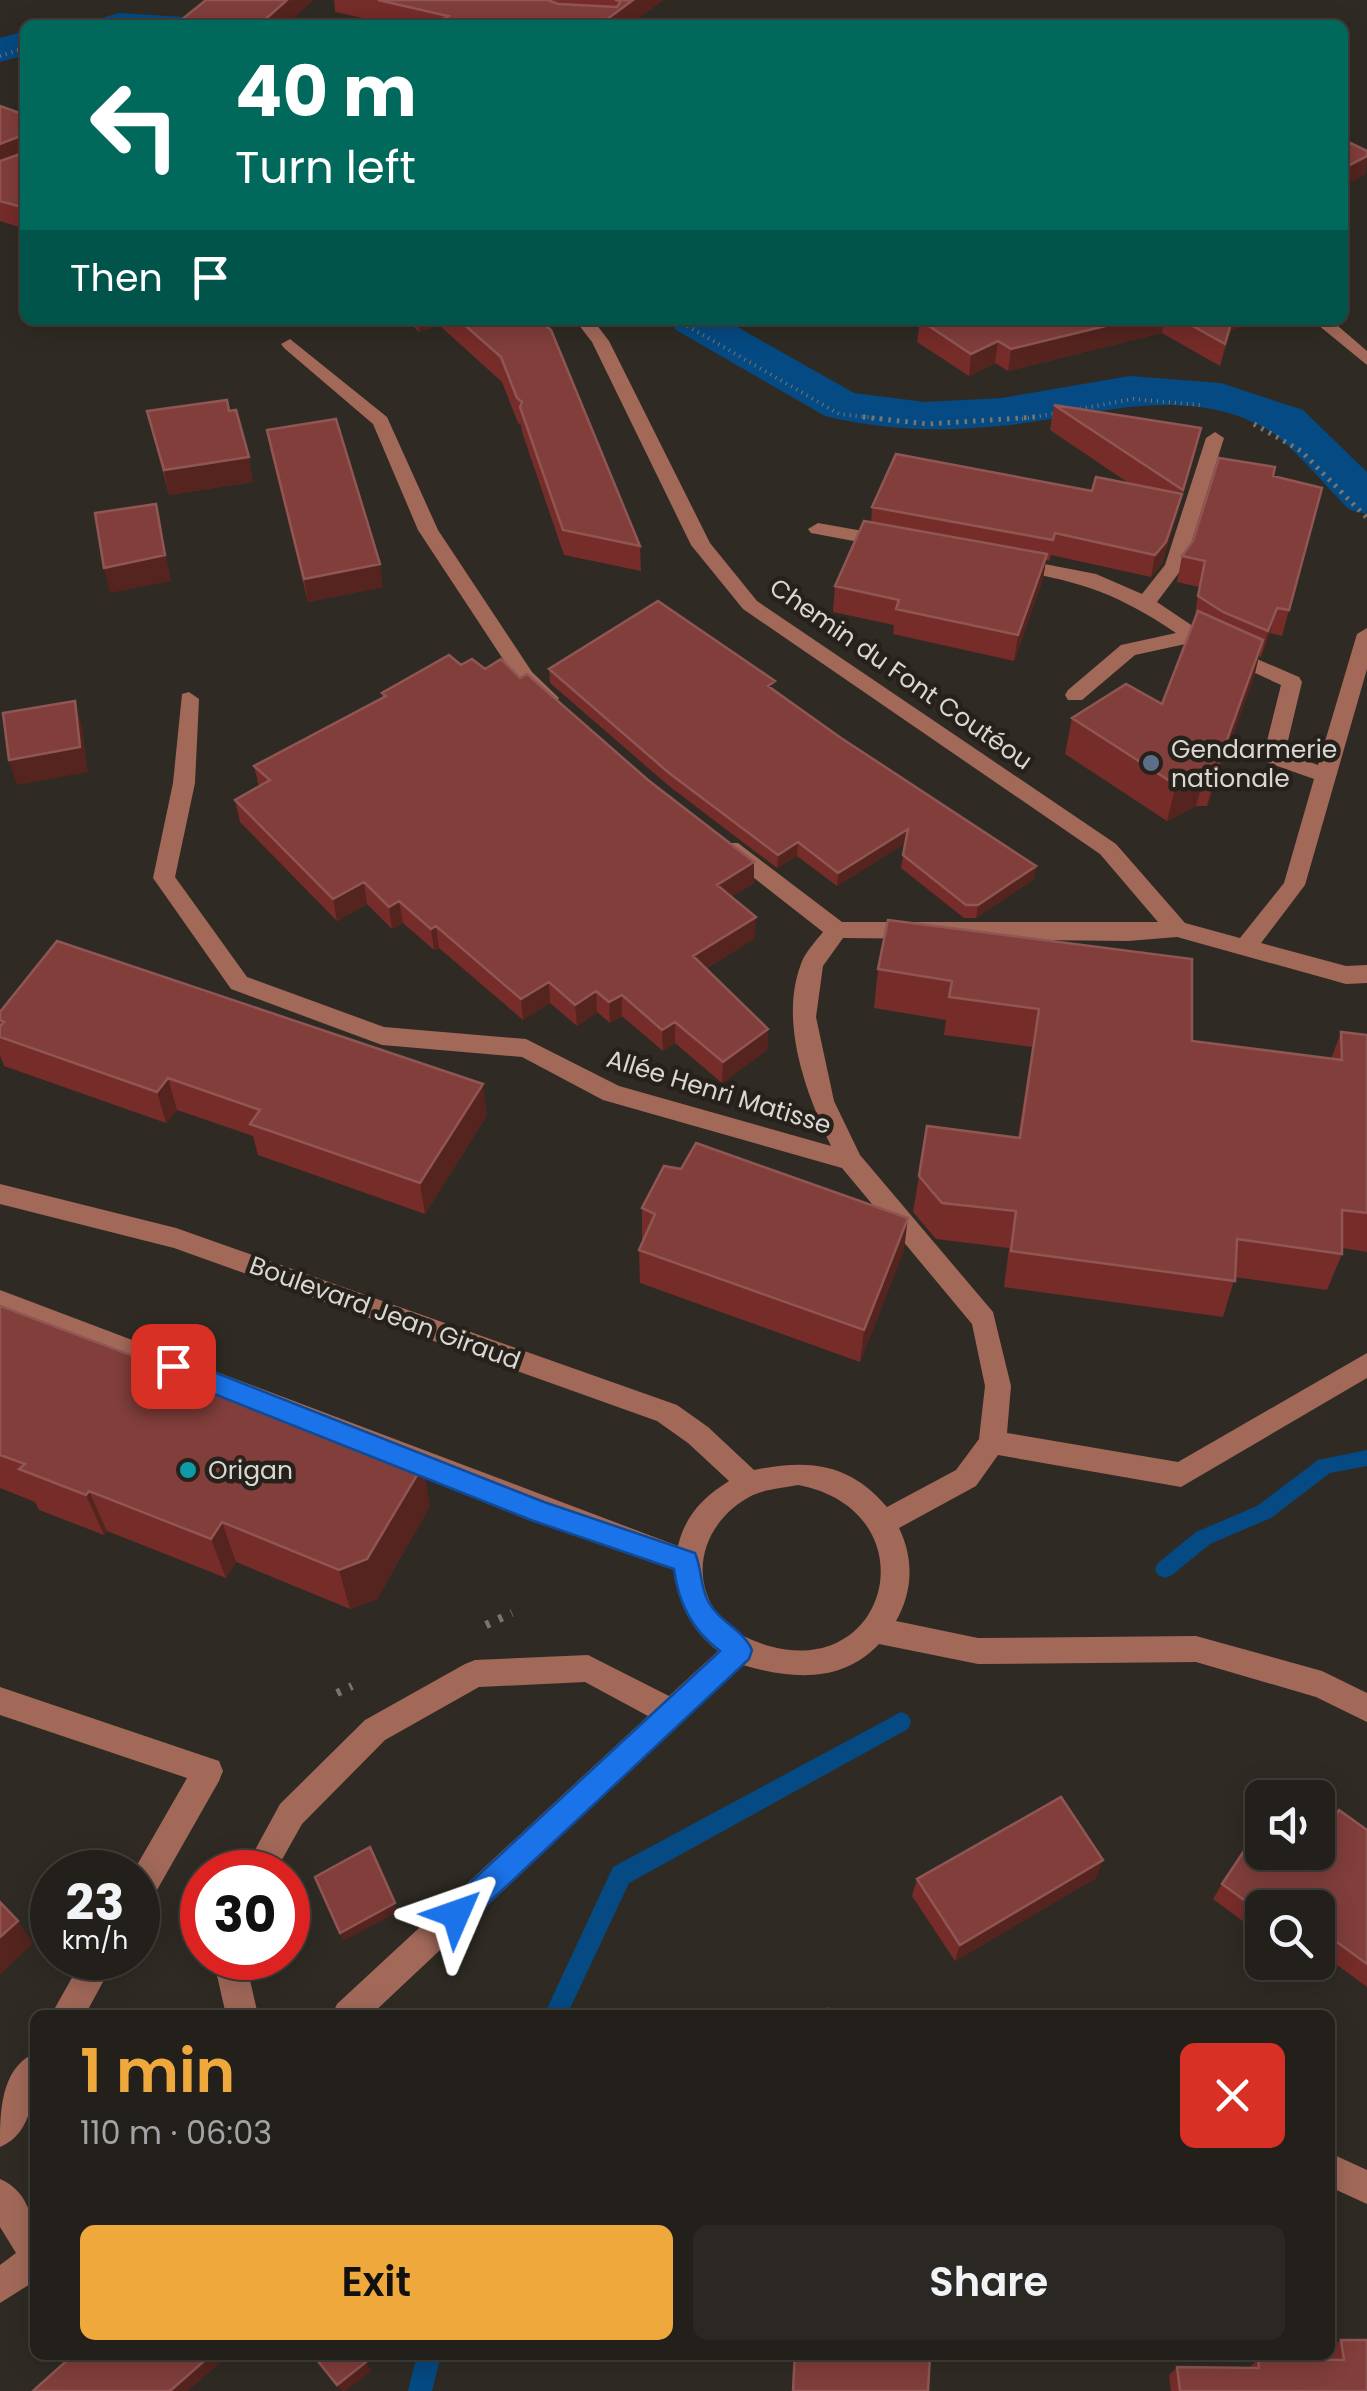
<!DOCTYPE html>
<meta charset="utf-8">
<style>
body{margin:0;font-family:Poppins,sans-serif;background:#2b2824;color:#f1f3f6;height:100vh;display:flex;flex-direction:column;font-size:38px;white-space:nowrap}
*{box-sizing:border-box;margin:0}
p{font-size:32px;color:#a3a3a3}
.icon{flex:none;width:55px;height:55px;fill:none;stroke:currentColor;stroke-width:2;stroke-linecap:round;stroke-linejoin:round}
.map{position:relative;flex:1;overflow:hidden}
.sheet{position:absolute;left:30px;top:2010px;width:1305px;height:350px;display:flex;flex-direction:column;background:#23201b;border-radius:15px;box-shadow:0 5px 25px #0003,0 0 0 2px #403e3a}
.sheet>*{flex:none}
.hud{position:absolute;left:20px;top:20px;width:1328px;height:305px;border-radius:15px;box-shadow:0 5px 25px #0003,0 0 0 2px #403e3a;background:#00695c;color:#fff;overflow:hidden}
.controls{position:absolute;left:1245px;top:1780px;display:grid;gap:20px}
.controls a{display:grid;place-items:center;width:90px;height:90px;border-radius:15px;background:#23201b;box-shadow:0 5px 25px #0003,0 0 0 2px #403e3a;font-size:50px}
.speed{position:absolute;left:30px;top:1850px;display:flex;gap:20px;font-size:50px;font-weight:700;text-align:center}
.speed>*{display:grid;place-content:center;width:130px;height:130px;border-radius:50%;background:#23201b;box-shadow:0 5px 25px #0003,0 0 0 2px #403e3a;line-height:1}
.speed small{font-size:25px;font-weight:400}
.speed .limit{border:15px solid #d22;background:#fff;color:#111}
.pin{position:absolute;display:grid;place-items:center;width:85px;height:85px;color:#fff;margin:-42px;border-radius:20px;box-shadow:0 5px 15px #0006}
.me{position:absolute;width:110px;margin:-55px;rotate:47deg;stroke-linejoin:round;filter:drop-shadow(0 0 8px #0008)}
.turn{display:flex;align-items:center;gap:35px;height:210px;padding:0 50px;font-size:45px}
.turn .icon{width:130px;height:130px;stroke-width:2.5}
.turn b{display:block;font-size:70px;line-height:85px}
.then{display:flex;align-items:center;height:95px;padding:0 50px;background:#0003;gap:20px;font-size:38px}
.round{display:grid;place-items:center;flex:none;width:105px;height:105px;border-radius:15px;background:#2b2824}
.headline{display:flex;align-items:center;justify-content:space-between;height:170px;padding:0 50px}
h1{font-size:60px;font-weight:600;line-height:75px;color:#eea83c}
.action{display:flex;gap:20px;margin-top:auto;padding:20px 50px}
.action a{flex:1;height:115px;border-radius:15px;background:#eea83c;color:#111;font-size:40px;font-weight:600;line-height:115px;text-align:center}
.action a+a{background:#2b2824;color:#f1f3f6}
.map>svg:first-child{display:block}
</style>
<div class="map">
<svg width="1367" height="2391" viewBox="0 0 1367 2391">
<rect width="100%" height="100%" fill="#2f2b24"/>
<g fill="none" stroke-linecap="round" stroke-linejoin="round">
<path fill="#054a83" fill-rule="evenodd" d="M1367,1450V1466L1330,1473L1271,1518L1210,1544L1172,1575L1165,1578L1158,1575L1155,1569L1158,1563L1196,1532L1257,1506L1318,1460Z
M901,1712L908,1715L911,1722L908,1729L629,1883L567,2015H544L613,1867Z
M417,2355H441L432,2391H408Z"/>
<path fill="#054a83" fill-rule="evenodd" d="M119,13L185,17L190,25H100L105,17Z
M25,31V55L0,62V38Z
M669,320H725L854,393L925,402L1002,398L1130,376L1221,383L1303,410L1367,472V514L1350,510C1328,489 1291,443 1268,430C1184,381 1087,418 999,426C941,432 882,430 825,416L676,330Z"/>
<path stroke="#79766f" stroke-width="4" stroke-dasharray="1 5" stroke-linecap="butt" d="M0,56L25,48
M677,320L839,414L885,419
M1074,410L1133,399L1200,405
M1022,419L1057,413"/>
<path stroke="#79766f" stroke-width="5" stroke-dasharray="2.5 6" stroke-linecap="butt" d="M863,417L928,424L1036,417
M1254,424L1301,451L1367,518"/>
<path stroke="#79766f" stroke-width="8" stroke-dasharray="4 10" stroke-linecap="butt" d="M486,1625L512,1613
M337,1693L352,1686"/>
<path fill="#a26959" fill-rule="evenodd" d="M575,320H593L609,341L710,543L757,601L1116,844L1185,923L1240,938L1284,883L1314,779L1266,762L1263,757L1281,685L1190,643L1135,655L1082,700H1068L1065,695L1068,690L1121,645L1176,633C1116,593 1084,583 1014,570L1004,564L1014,558L1096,574L1142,594L1165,565L1206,438L1215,432L1224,438L1184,566L1157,602L1215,641L1299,677L1302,682L1285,753L1318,765L1357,634L1367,628V669L1305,885L1261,943L1346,966L1367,965V983L1346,984L1177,937L1128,941L843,938L823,966L816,1017L834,1101L860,1155L993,1312L1011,1386L1007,1433L1178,1462L1367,1353V1378L1181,1487L998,1455L976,1486L899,1528C914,1559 913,1591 896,1621L978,1638L1196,1636L1322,1671L1367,1693V1722L1316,1697L1196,1662L978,1664L879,1644C841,1684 791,1679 743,1665L371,2015H332L337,2004L648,1716L585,1682L479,1687L385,1740L302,1824L275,1872H243L280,1804L365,1720L465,1664L475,1660L588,1655L669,1696L718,1651C690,1630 679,1603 674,1569L418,1475L0,1312V1290L678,1546C685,1516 703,1497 729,1481L688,1443L657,1421L174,1248L0,1204V1184L176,1228L677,1405L708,1427L754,1470C807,1459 849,1462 887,1507L956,1470L979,1439L985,1386L972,1324L842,1168L603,1100L522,1057L382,1045L231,989L153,878L173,783L182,694L189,692L199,699L195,783L175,877L247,977L384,1027L526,1039L619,1086L831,1146C806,1093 779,1022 801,964C805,952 816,941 823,932L722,853L719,848L722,843H738L842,922H1158L1100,854L743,609L691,545L592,342ZM798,1485C930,1510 892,1680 769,1646C750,1640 730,1632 718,1615C686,1571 707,1518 753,1495C766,1489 784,1488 798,1485Z
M1312,320H1331L1367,351V365Z
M290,339L387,417L438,530L532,672L559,698L556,703H542L518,682L418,530L373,424L284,348L281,344Z
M818,523L891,536L901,542L891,548L811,533L808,529Z
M0,1687L219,1761L223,1771L219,1781L149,1904L138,1908V1872H133L187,1778L0,1715Z
M83,1958H116L85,2015H51Z
M213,1958H245L258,2015H226Z
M35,2053C35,2085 36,2132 0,2147C0,2114 0,2068 35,2053Z
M1330,2153L1367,2170V2204L1330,2187Z
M0,2179C40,2196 35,2245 35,2281L0,2303V2265L16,2253L0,2227Z"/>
</g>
<path fill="#762c29" d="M334,0H663L629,25H395L335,12Z
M0,106L25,115V229L0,221Z
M407,320H539L640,546L641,571L564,555L522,432L521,425L518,423L502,382L439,325L419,332Z
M920,320H1251L1230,332L1220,366L1162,333L1008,371L995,363L969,376L917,342Z
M1054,405L1201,428L1195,454L1162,563L1151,577L1051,555L1049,561L1046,560L1043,579L1014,661L893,634L894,625L833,612L835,586L871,522L872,507L1092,491L1130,484L1050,430Z
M147,411H229L253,482L169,495Z
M267,430L383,587L308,602L271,453Z
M1273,476L1322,488L1282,636L1270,633L1261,657L1259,656L1254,677L1207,806H1196L1167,821L1065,754L1072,718L1162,704L1194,622L1199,587L1177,582L1182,556Z
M461,665L485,669L520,678L754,883L731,897L755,938L706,969L768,1029L767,1050L722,1083L675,1043L663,1051L622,1016L610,1023L597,1012L577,1026L550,1003L523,1020L439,948L434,950L403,923L392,929L367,904L337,921L240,822L235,800L259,787L254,766L382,699V693Z
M549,669L775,691L841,738L1036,866L1034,879L976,918H964L901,868L905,843L837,886L797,856L777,868L669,786L550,683Z
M888,920L1192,1041L1331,1059L1341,1032L1367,1035V1252L1342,1248V1254L1327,1290L1235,1277L1223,1317L1004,1287L1009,1248L936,1239L913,1212L919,1176L1018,1138L1032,1047L944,1035L946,1020L874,1008L878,969Z
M0,1012L487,1115L425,1214L258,1155L253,1136L177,1110L166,1123L4,1066L0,1055Z
M642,1208L904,1250L860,1362L640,1283L639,1250L642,1241Z
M0,1306L430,1506L377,1599L350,1609L236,1562L226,1578L107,1531L104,1535L39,1510L35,1502L0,1488Z
M1367,1830V1987L1318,1951V1908H1262V1922L1256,1931L1213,1899L1222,1884Z
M1096,1878L955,1961L912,1896L917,1879Z
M1341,2340L1367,2391H1171L1169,2375L1177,2367L1249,2368L1258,2359L1331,2360L1330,2348Z
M793,2355H930L928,2391H792Z"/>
<path fill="#55241f" d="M287,0H314L286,25H259Z
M633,0H663L629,25H599Z
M18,137L24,159L0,168V144Z
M1367,156L1366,174L1342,187V169Z
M418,320H438L439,325L419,332Z
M1130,320H1164L1162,333L1008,371L1011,349Z
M1232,320H1251L1230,332L1220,366Z
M998,341L995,363L969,376L971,354Z
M1201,428L1195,454L1177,515L1183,490Z
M249,457L253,482L169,495L164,470Z
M1182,494L1177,516L1162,563L1151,577L1155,555Z
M156,504L171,581L110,593L104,568Z
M1047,554L1043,579L1014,661L1018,635Z
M380,564L383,587L308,602L304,579Z
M1277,608L1270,633L1261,657L1268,631Z
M1263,640L1254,677L1207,806L1216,770Z
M75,701L82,727L88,772L17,785L9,760Z
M1206,770L1196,806L1167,821L1176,785Z
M908,829L907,842L837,886L838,873Z
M798,842L797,856L777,868L778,855Z
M754,862V883L716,906L717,885Z
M1036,866L1034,879L976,918L978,905Z
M364,882L367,904L337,921L333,899Z
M399,901L403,923L392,929L389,907Z
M756,917L755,938L693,977V956Z
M436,926L439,948L434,950L431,929Z
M549,982L550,1003L523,1020L521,999Z
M596,991L597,1012L577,1026L575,1005Z
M622,995V1016L610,1023L609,1002Z
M675,1022V1043L663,1051L662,1030Z
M768,1029L767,1050L722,1083L723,1062Z
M168,1078L177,1110L166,1123L157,1092Z
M483,1084L487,1115L425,1214L420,1183Z
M908,1218L904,1250L860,1362L864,1330Z
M423,1465L430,1506L377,1599L350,1609L339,1570Z
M89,1491L107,1531L104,1535L86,1495Z
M222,1522L236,1562L226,1578L211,1539Z
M1103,1860L1096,1878L955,1961L960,1945Z
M395,1903L398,1912L343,1941L340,1933Z
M18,1921L33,1943L0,1975V1937Z
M211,2355H229L188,2391H170Z
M366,2362L372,2371L345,2391H342L337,2385Z"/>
<path fill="#813e3b" stroke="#8f5653" stroke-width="2.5" d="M206,0H287L259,25H175Z
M378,0H548L558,4L617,7L621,1L615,0H633L599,25H433L448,16Z
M0,106L25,115V208L0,201V161L23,153V141L18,137L0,144Z
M1342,139L1367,151V156L1342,169Z
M459,320H539L551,330L640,546L563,530L520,407L522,402L517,398L501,357Z
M920,320H1130L1011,349L998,341L971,354Z
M1182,320H1232L1225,344Z
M227,400L229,411L236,410L249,457L164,470L147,411Z
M1054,405L1201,428L1183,490Z
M336,419L380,564L304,579L267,430Z
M896,454L1092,491L1096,477L1182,494L1166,542L1155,555L1055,533L1053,540L872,507Z
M1219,458L1275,467L1273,476L1322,488L1289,610L1277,608L1268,631L1223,612L1198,596L1205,561L1182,556L1193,541Z
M156,504L165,555L104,568L95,513Z
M864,521L1047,554L1018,635L896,609L899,600L835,586Z
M658,601L775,681L768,686L841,738L1036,866L978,905H966L903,855L908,829L838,873L798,842L778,855L669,773L549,669Z
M1198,611L1263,640L1216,770H1206L1176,785L1072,718L1126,684L1162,704Z
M449,655L461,665L472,659L485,669L501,659L520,678L527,674L648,780L754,862L717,885L756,917L693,956L768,1029L723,1062L675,1022L662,1030L622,995L609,1002L596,991L575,1005L549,982L521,999L436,926L431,929L399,901L389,907L364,882L333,899L235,800L270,780L254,766L386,696L382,693Z
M75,701L80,747L9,760L3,713Z
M888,920L1192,959V1041L1342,1060L1341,1032L1367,1035V1213L1342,1210V1254L1237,1239L1235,1281L1011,1251L1016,1211L942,1203L919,1176L927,1126L1020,1138L1039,1009L949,997L952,981L878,969Z
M57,941L483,1084L420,1183L250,1124L260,1110L168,1078L157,1092L0,1037V1026L4,1022L0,1020V1012Z
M696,1143L908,1218L864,1330L639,1250L655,1214L642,1208L664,1166L681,1169Z
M0,1306L423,1465L367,1559L339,1570L222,1522L211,1539L89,1491L86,1495L19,1469L25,1464L0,1455Z
M1291,1783L1312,1798H1281Z
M1061,1797L1103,1860L960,1945L917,1879Z
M1318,1801L1336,1814L1339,1810L1367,1830V1964L1318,1928V1908H1289L1277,1899L1271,1908H1262V1913L1222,1884L1262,1824V1852H1318Z
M370,1847L395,1903L340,1933L315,1877Z
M0,1902L18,1921L0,1937Z
M827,2009L922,2013V2015H827Z
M1341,2340H1367V2391H1180L1177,2367L1259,2368L1258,2359L1344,2360Z
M73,2355H211L170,2391H33Z
M313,2355H361L366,2362L337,2385Z
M795,2355H930L928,2391H793Z"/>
<path fill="#1a73e8" stroke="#114b97" stroke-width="2.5" d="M173,1356L544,1502L695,1553C702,1569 700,1586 708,1601C719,1622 744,1630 752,1650L749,1659L466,1924L456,1929L446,1924L442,1914L446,1905L720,1651C693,1631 678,1602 674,1569L531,1520L164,1374L161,1366L164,1359Z"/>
<circle fill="#5c6f8a" stroke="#26221b" stroke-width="4" cx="1151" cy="763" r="10"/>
<circle fill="#0f9aa8" stroke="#26221b" stroke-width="4" cx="188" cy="1470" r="10"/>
<g text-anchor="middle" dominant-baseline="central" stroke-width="9" stroke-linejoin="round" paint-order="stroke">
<g font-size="25" fill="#d9d7d2" stroke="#26221b">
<text transform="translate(901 674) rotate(35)">Chemin du Font Coutéou</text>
<text transform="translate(719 1092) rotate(17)">Allée Henri Matisse</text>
<text transform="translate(385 1313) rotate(20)">Boulevard Jean Giraud</text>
</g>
<g font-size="25" fill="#d9d7d2" stroke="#26221b" text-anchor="start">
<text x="1171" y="749">Gendarmerie<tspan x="1171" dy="29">nationale</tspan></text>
<text x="208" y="1470">Origan</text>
</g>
</g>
</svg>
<div class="controls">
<a><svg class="icon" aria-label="sound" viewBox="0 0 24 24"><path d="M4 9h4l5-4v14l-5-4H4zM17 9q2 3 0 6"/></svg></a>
<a><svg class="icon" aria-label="search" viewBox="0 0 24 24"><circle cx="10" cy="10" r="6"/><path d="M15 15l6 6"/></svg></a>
</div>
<div class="speed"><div>23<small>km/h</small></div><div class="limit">30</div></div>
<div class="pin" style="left:173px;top:1366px;background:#d93025"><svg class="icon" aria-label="arrive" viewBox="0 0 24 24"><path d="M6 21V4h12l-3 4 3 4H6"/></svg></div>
<svg class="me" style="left:456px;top:1914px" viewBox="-20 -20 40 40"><path d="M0-17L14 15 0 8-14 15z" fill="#1a73e8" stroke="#fff" stroke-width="4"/></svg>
<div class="hud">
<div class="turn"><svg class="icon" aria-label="left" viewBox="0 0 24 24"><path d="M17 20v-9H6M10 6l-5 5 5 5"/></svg><div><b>40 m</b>Turn left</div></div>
<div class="then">Then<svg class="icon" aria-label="arrive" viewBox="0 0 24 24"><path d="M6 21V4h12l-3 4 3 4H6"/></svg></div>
</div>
<section class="sheet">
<div class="headline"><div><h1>1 min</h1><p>110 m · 06:03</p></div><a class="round" style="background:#d93025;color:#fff"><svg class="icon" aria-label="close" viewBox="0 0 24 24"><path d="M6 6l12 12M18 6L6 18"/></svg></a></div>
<div class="action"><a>Exit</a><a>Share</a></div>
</section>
</div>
